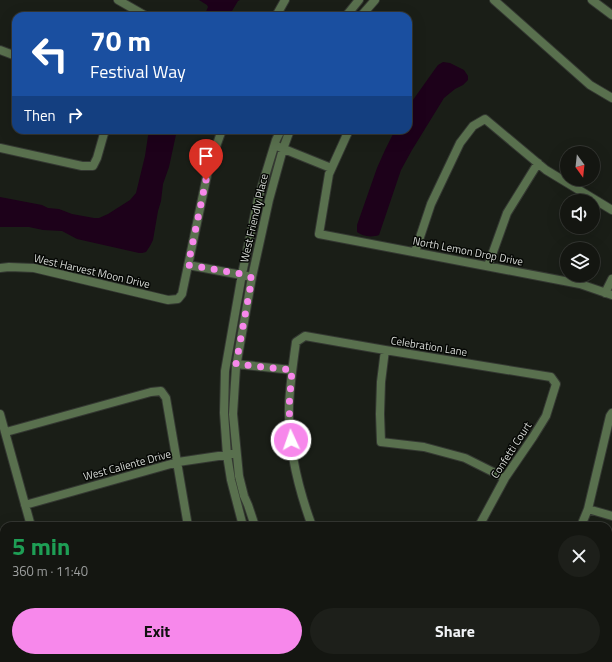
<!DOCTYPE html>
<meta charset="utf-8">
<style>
body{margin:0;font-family:"Titillium Web",sans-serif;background:#1d1f1a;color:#f1f3f6;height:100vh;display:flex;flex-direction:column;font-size:15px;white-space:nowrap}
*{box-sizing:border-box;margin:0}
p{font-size:13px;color:#9d9f9f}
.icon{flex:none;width:22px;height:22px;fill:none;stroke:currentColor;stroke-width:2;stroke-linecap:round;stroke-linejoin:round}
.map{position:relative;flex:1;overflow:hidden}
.sheet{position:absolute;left:0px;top:522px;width:612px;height:140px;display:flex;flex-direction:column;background:#141611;border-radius:12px 12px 0 0;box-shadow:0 4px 16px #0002,0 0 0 1px #333531}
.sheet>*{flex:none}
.hud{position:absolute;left:12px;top:12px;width:400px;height:122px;border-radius:12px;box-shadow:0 4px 16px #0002,0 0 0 1px #333531;background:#1a4fa0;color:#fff;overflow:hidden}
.needle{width:26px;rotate:165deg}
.fabs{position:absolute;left:560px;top:146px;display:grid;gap:8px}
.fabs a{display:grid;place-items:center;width:40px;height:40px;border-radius:50%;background:#141611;box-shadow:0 4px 16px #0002,0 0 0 1px #333531;font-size:20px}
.pin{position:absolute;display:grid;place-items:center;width:34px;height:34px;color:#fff;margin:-41px -17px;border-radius:50% 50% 50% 0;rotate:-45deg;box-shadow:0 0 4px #0007}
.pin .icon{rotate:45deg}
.me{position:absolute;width:44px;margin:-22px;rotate:357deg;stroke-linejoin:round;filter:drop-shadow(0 0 3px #0008)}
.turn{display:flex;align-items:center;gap:14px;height:84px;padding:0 12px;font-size:18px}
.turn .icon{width:52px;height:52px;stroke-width:2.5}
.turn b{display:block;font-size:28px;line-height:34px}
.then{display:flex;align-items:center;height:38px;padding:0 12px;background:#0003;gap:8px;font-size:15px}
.round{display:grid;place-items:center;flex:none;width:42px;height:42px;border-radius:21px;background:#1d1f1a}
.headline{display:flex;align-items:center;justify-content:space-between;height:68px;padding:0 12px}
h1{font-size:24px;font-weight:700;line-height:30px;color:#1e9e55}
.primary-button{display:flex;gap:8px;margin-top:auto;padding:8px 12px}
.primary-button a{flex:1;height:46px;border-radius:24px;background:#f788eb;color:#111;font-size:16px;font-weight:700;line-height:46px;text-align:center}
.primary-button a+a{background:#1d1f1a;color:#f1f3f6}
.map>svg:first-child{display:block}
</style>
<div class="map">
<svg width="612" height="662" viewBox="0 0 612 662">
<rect width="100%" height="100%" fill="#1a1e17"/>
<path fill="#1d011a" d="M199,0H240L238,1L229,16H204L208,7L207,5Z
M443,62L450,63L464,70L468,76V80L463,85L455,89L444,98L412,150L401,170L379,235C371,238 362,236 357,232V225L377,168L385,150L395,130H408V107L435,69L438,65Z
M150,130H177L169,167L163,184L161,201L158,211L153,240L150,246L146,252L142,253H139L77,239L62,231L43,230L29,227H0V197L42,205L48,208L59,209L72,214L94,218H99L108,214L130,200L136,193L145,156L148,136Z
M608,653H612V662H507L494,659L489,660L487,658H608Z"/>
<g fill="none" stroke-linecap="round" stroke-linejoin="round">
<g stroke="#343832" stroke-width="10">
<path id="minor" d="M118,0L146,16
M494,0L590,85L612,98
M592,0L612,15
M276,16L285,0
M346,16L359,0
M361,16L375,0
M0,50L16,56
M349,130L329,174L319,234L580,284L612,295
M279,147L331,168
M0,148L82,166H93L97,158L105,130
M415,252L431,204L460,143L473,126L485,119L546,170L612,210
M188,265L247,276
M488,266L507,213L538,163
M0,268L9,267L34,268L168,300L178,299L182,294L209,166L222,130
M605,293L612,279
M385,350L381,382L380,414L381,442L424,447L465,458L505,478
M236,364L292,370
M0,414L31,526
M6,432L151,392L161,391L166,398L188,526
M25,505L178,462L232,454
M588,509L612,516
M243,526L231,480L227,455L224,413L225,371L242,274L258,199L276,140L281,130
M255,526L248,505L244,496L239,476L233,414L236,367L252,277L269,200L283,149L290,130
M312,526C298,488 288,447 289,406C290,384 293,363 296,342L305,336L385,350L551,377L556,384L546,416L533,437L505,478L479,526
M581,526L588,509L610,416L612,413
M608,608L612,609
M0,620L4,636
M10,658L11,662
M241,658L244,662
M313,658L316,662
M394,658L399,662
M100,662L115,658
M343,662L347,658"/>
</g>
<use href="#minor" stroke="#59704e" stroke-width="8"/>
</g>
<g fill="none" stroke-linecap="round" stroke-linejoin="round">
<path stroke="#f788eb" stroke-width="7" stroke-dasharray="0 12.6" d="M206,180L188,265L242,274L252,278L236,364L292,370L289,407L291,440"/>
</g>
<g text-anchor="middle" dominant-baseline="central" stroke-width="3" stroke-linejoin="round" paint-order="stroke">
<g font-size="11" fill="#d7dad6" stroke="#060805">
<text transform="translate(254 218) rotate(-77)">West Friendly Place</text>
<text transform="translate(468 251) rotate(11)">North Lemon Drop Drive</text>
<text transform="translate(92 271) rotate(13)">West Harvest Moon Drive</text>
<text transform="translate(429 346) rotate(9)">Celebration Lane</text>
<text transform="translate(511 450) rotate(-57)">Confetti Court</text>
<text transform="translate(127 465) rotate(-15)">West Caliente Drive</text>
</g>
</g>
</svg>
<div class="fabs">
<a><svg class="needle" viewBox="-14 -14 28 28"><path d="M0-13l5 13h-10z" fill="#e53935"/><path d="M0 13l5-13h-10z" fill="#9d9f9f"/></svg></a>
<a><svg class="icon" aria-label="sound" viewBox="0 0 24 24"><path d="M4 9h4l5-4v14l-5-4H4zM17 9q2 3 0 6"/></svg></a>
<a><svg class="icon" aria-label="layers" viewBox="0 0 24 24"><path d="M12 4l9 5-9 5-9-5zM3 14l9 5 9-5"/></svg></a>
</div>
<div class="pin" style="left:206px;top:180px;background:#d93025"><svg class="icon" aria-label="arrive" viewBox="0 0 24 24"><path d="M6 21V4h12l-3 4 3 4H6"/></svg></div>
<svg class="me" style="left:291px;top:440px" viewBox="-20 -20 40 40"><circle r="17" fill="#f788eb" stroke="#fff" stroke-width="3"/><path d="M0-11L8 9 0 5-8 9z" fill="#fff"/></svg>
<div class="hud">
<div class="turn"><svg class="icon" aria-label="left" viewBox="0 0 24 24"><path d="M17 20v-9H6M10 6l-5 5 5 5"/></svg><div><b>70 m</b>Festival Way</div></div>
<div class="then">Then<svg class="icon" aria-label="right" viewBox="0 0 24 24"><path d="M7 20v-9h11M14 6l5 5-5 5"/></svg></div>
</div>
<section class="sheet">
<div class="headline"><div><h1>5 min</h1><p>360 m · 11:40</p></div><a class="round"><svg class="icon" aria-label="close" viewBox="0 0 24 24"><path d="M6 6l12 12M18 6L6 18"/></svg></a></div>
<div class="primary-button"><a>Exit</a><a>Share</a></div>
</section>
</div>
